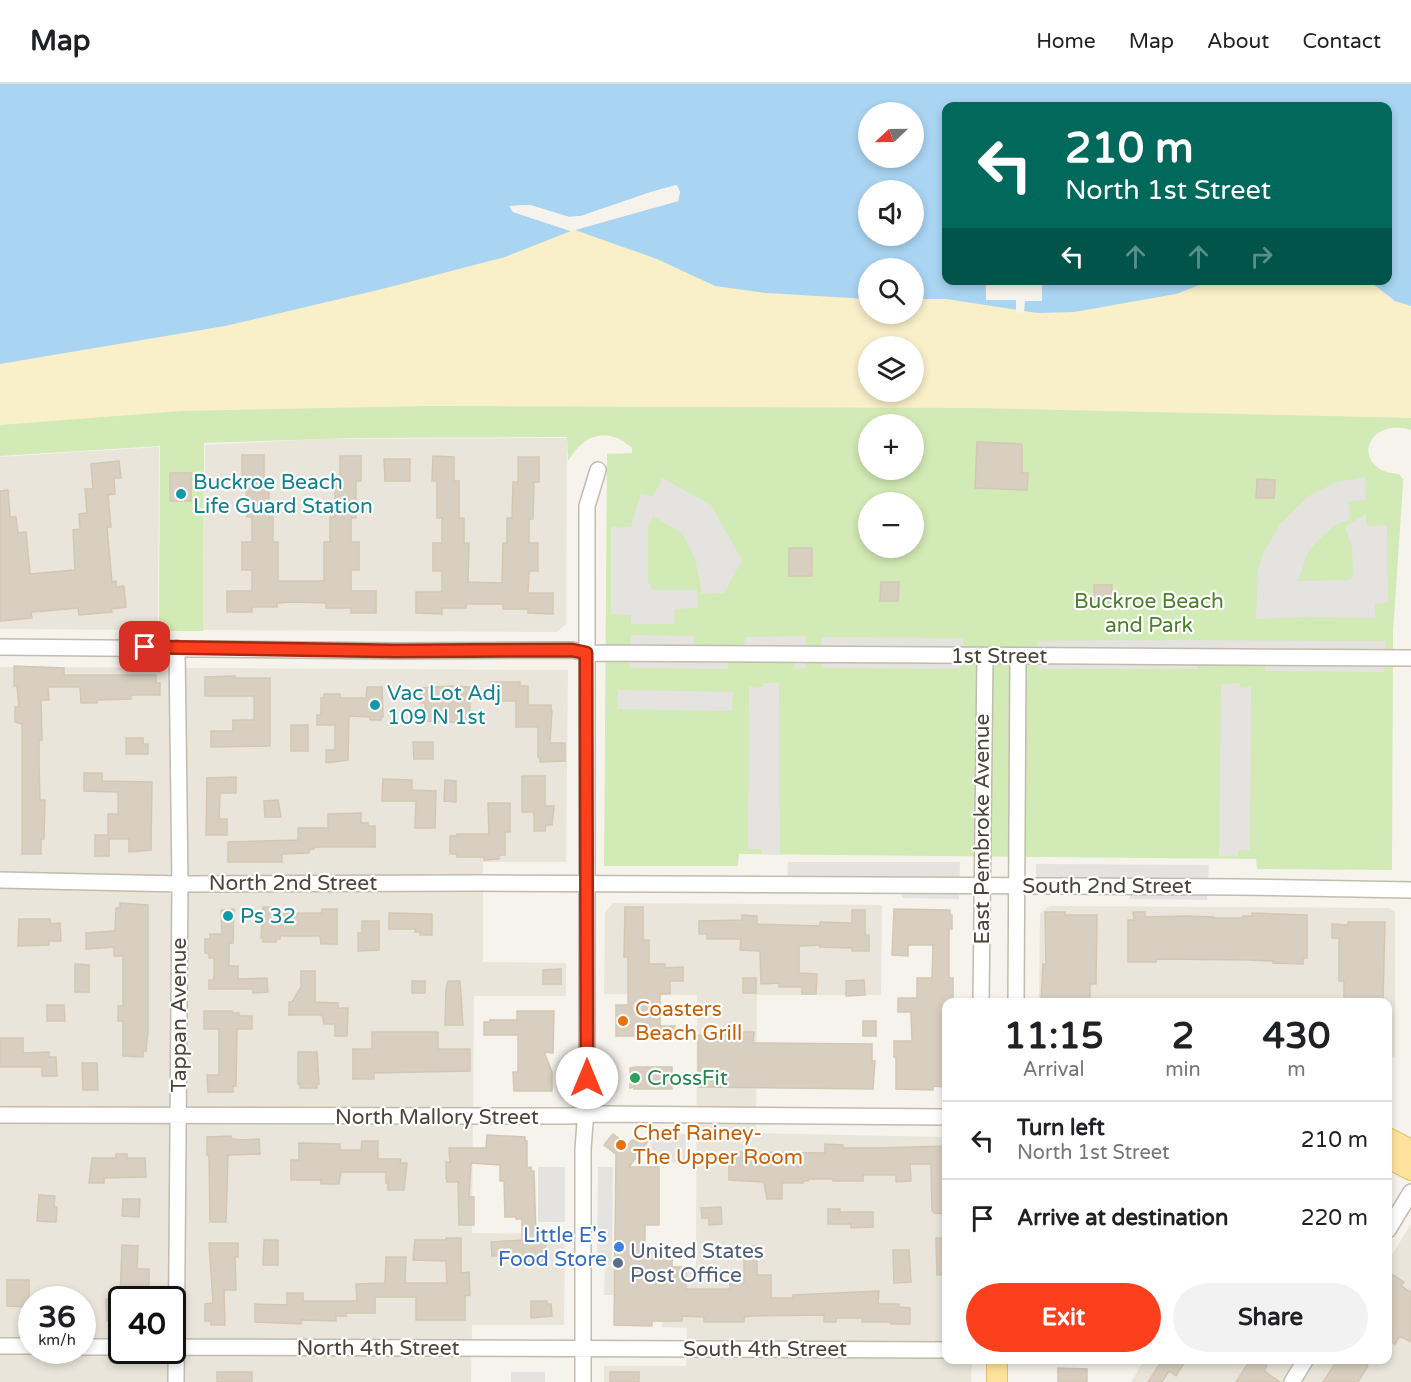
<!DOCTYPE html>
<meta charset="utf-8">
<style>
body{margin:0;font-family:"Varela Round",sans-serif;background:#f2f2f2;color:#202124;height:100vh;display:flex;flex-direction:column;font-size:22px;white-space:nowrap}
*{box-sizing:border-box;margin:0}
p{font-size:20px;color:#757577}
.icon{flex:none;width:33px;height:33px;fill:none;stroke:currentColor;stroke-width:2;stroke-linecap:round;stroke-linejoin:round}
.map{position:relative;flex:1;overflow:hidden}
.drawer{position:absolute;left:942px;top:914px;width:450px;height:366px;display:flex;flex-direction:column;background:#fff;border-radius:12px;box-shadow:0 3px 9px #0003}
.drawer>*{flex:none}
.top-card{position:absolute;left:942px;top:18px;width:450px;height:183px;border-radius:12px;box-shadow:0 3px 9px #0003;background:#00695c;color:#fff;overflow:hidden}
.needle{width:39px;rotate:248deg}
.tools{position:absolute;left:858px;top:18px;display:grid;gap:12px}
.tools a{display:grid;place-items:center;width:66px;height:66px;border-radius:50%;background:#fff;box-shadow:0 3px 9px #0003;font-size:30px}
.speed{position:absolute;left:18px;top:1202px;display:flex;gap:12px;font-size:30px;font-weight:700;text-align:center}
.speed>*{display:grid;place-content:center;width:78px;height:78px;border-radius:50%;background:#fff;box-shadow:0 3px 9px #0003;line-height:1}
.speed small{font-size:15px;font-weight:400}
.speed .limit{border:3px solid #111;border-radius:9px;background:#fff;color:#111}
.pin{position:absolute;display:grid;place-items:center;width:51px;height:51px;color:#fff;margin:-26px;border-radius:12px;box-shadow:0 3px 9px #0006}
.me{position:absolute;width:66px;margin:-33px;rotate:0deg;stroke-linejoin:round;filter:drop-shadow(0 0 4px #0008)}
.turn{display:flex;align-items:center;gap:21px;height:126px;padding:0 24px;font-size:27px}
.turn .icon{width:78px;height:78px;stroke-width:2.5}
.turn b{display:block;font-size:42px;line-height:51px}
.lanes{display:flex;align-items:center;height:57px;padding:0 24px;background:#0003;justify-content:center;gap:30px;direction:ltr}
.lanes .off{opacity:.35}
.eta{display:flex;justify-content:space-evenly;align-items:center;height:102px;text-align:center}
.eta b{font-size:36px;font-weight:700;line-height:42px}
.cta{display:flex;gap:12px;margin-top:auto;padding:12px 24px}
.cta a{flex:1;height:69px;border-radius:36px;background:#fc3f1d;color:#fff;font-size:24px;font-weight:700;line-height:69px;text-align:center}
.cta a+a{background:#f2f2f2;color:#202124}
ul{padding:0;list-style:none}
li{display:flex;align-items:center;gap:18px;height:78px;padding:0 24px;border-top:2px solid #e0e0e0}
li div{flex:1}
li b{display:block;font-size:22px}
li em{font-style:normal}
header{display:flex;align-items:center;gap:36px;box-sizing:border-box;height:84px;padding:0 30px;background:#fff;border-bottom:2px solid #e0e0e0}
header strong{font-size:28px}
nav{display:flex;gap:33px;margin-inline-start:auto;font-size:21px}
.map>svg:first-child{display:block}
</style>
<header>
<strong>Map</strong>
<nav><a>Home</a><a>Map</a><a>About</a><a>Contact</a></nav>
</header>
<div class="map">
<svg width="1411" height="1298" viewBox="0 0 1411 1298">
<rect width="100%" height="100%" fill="#f6f3ec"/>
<path fill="#eae5da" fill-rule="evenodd" d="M567,354L566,540L557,548L203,546L205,361L319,355Z
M159,363L158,546L0,545V373Z
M0,583L568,586L566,778H483V878L566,879V912H474L472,1149L565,1150L564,1241H472L471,1298H0ZM32,1215H82V1266H32ZM122,1215H172V1266H122Z
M613,819L882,821L881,911H757L756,1049L946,1053V1275H972L971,1298H604V1282H686L687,1244L662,1243V1211H604L605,1182H696L697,911L604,910L605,828Z
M1050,822L1388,824L1395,827V974L1388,970V918H1039L1040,829Z
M1411,1140V1298H1131L1145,1275H1388V1177Z"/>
<path fill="#d2eab5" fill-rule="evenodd" d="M1411,186V346C1377,334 1353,367 1380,385C1385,389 1393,389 1399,390L1403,395V400L1393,548L1392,786L1257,785L1256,775L739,770L738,782H604L607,370L632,369V364C607,342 584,350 568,377L567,353L354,354L204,359L203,547H159L160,362L0,372V272L868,230H914L1388,196ZM868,262H914V308H868ZM868,340H914V386H868ZM868,418H914V464H868Z"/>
<path fill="#f9efc9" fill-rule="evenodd" d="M1411,110V334L973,324L427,322L182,327L0,341V157L513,128L571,147L636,127L868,152H914L946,196H1388ZM868,184H914V230H868ZM868,262H914V308H868Z"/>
<path fill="#e5e3e0" d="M1366,393L1365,416L1348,417L1351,435L1335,441L1316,458L1308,468L1298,497L1348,496L1353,494L1352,463L1345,443L1366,430L1367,442L1387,441L1388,518L1375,520V534L1306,533L1256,535L1258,486L1263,469L1281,439L1307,413L1337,398Z
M662,394L711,421L742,476L724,509L702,510L695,474L682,449L653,432L648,444V498L653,506H697L698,524L675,525L674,540H631V531L611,530V443H631L641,409L653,413Z
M631,551L694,552V570L729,571L728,585L629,584Z
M806,552L805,584L795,585L794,571H744L745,553Z
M821,553L963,554V572H961L960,585L821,584Z
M1130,556L1386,557L1384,588L1265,587V573H1197L1198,585H1037V557Z
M763,599H779L780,771L762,770L761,765H748L749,603H763Z
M1240,599V603H1251L1250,766H1238V772H1219L1221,600Z
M618,606L733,608L732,627L617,625Z
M788,778H960L959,815L902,814V802L787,801Z
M1036,780L1209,781L1207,816L1130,815V803L1036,802Z
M650,1049L686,1050V1078L651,1079Z
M538,1083H565V1138H538Z
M598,1083H613L612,1181H597Z
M511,1288H545V1298H511Z"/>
<path fill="#a9d4f2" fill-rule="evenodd" d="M0,0H1411V222L1395,217L1369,197L1388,196V22H946V196L1210,197L1176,210L1074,228L1038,229L946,215H914V184H868V215L766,209L715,202L657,175L575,146L678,117L680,108L676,101L651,108L581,132L569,133L530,121L510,122L513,128L571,147L505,173L382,205L225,242L0,280ZM868,28H914V74H868ZM868,106H914V152H868Z"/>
<path fill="#f6f3ec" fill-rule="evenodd" d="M677,101L680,108L678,117L571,147L513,128L509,122L530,121L569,133L581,132L651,108ZM675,105L677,108L675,115L652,122L635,125L573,144L514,125L529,124L568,136L581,135L652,110Z
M986,197H1042V217H1025L1024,229L1016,228V216H986Z"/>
<path fill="#d8cfc1" stroke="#d3c7b4" stroke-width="1.5" d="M977,358L1022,360V389H1028L1027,406L975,404Z
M242,371H264V396H269V433H273V458H278V497H324V458H330V433H335V397H340V372H361V397H356V434H351V458H359V486H351V507H376V529H351V524H326V519L292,518L277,519V523H252V528H227V507H252V486H242V458H252V433H247L246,396H242Z
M433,372L454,373V397H459V434H464V459H469L468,498L502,499L503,459H507V434H512L513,398H518V373H539V398H534L533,435H529V459H538V487H529L528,509H553V530L528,529V525H503V520H466V524H442V530L416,529V508H442V487H433V459H442V434H437V397H432Z
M384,375H410V397H385Z
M119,377L121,394H114L115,410L108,411L111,443H107L112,498L116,497V503L124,502L126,523L111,525L112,528L79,531L78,524L45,527L31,528L32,534L0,537V407L8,406L10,433H16L18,449L26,448L30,490L75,486L73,446L80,445L79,430L87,429L85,405H93L91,380Z
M170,389H191V417H170Z
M1257,395L1275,396L1274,414H1256Z
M789,464H812V492H789Z
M881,498H899L898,517H880Z
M1094,501H1112V520H1094Z
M14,582L64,584V591H156V599H160V611H131V615L97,616V619H81L80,603H48L49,616H41L42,656H39V684L40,716H45L44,755H41V770H22V640L15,638V623H19L17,602H14Z
M235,592V594H270V662L211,663V647H233V636H254V612H205V593Z
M491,598H520V602H528V621H551V627H552L550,659H565V677L540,678V673H538V643H516V617H491Z
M452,602L470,603V639L425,637V619H420V604Z
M367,603H382L383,633H381V636H370V633L349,632L348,676L326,679V666H335V641H317V631H321V614H324V610H340V614H366Z
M291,641H308V667H291Z
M126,654H143V660H148V670H126Z
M413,658H433V675H414Z
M84,689H102V697L152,698L151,766L129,768V755H109V772H95V751H108V730H118V708L84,707Z
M522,692H545V722H554L552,741H546L545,747H534V728H522Z
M236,693V709H220L219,735H227V751H206L207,694Z
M383,695L412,696V706L436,707L435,744H415L416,717H382Z
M445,696L456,697V718L444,717Z
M278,716L281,733H265L264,717Z
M488,719H510V748H505V771H499V775L484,776V773H457V770H450V752H457V750H489Z
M361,729V739H368V742H375V763H314V765H310L309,769L282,770V778H228V758L298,756V744H328V730Z
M120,819L148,821V947L146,967H143V973L123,972V937H118V922H123V872H114V863L86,865V849L115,847L116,824H120Z
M263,823H278V829H322V825H337V860H321L320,852H280V855H276V858H263V854H261Z
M625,823H643V856H649V880H665V884L683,883V897H670V910H660V942H675V952H616V921H628V873H624Z
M234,825L233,859H229V882H238V895L267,894L268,908L253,909V905H209V896H214V874H209V870L205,869V855H210V850H222L221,826Z
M894,825L950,826V831H952V845H949V894H953V918H946V1003L933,1002V1006L896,1005V974L894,973V957H912L911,928H898V914H917V894H932L933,861H908V872L892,871Z
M852,826H865V851H869V867H852V864L820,863V861L799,862V889L817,890L816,910H802V903H779V899L761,900L760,867L740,866L741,855H707V850H699V837L742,836V831L757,832V840L820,842V838L852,839Z
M1045,828H1065V831H1097L1096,900H1090V918H1041L1043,880H1046Z
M1133,828H1145V833L1186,832L1214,833V834H1243V832H1252V829L1307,831V874H1303V880L1273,879V877L1249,876L1159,875L1156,876V878H1128V836H1134Z
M389,829L432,830V851H420V848H415L416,845H389Z
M19,835H50L51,840L60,839L61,857H49V861L18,862Z
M362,837H379V866L358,867V849H362Z
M1348,838H1385L1383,918H1344V897H1339V854H1332V840L1348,841Z
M75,880L89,881V908H75Z
M561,885V900H543V886Z
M301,887H315V918L338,919V924H348L347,952H335V940H324L322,931H289V918H292L301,903Z
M743,894H756V909H743Z
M864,896L865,911L846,912V897Z
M412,897H425V909H412Z
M448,897H460L463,941H445L446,905Z
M47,921H64L65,937H47Z
M204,927H232L233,929H239V932H252V945H237L236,1002H233V1008H208L207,991H219V945H204Z
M517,927H554L553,969L544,968L552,988V1007H514L513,988H518V951H484V938H490V936H517Z
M863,937H876V952H863Z
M372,948H438V965H470V987L374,989V995H353V965H372Z
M720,948H754L753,959L872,960V977H875L873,1005L698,1003V951H720Z
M0,954H23V969L49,968V973H56L57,992H42V983H0Z
M298,968H317L319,1000H317V1004H300V1000H298Z
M82,979H97L98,1006H83Z
M635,983H672V1005H634V1003L630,1004V984Z
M613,1050L628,1061L632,1056H649L629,1083H659V1141H645V1163L672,1164V1183H686V1205H730V1199H744V1162H757V1191H771V1214H793V1211L879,1207L878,1220H899V1223L910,1224V1240H891V1238H862V1234H836V1238H824V1231L751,1232L744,1233V1238H704V1233L682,1232V1237H652V1242L614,1241L616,1070L604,1061Z
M487,1051L525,1053V1057H527V1084L531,1083V1087H534L536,1152H546L545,1181H523L522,1171L492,1172L491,1158L522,1156V1135H516V1133H505L504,1097H500V1081L471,1079L469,1113H474V1141H459L458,1098H447V1095H446V1078H450L449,1064H486Z
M231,1052V1054L238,1056L259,1055L260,1070L228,1071L226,1138H210L209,1071H207V1053Z
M362,1057H378V1075H401L400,1079H407L404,1106H388V1099H386V1088H341L339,1100H321V1096H291V1076H299V1059L340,1060V1066H361Z
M825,1060L843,1061V1064H878L946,1062V1130L934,1129V1127H932L931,1080H910L911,1097L896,1098V1091H863V1097H833V1095H808V1097H803V1099H782V1115H767L764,1098L729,1096V1071H736V1068L825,1069Z
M116,1070H127V1074H145L146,1093L104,1094V1099H89L92,1074H116Z
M39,1111L55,1112L54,1123H57L56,1138L37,1137Z
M123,1115H140L139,1133L122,1132Z
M721,1123L722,1140L709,1141V1134H702L701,1124Z
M828,1125H840V1128H873V1143L851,1144V1140H828Z
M446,1154H461V1189L469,1188L470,1211L465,1212V1236H416V1213H375V1229H346V1232H336V1237L301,1236V1240L255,1238V1220L287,1221V1209H303V1217H357L356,1200L385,1199L386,1173H406L405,1199H447L446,1177L413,1176L415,1156H446Z
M936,1154H946V1190L937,1191Z
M264,1156H278V1181H263Z
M209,1159H238V1173H235L236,1206H224L225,1241H211V1237H205V1220L213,1219Z
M122,1161L138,1162L137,1185H149V1203H131V1215H120Z
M893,1166H909L911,1198L894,1199Z
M1388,1188L1404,1198L1401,1202L1411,1208V1258L1400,1252L1395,1260L1388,1256Z
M7,1196H29V1223L7,1222Z
M106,1215H122V1237H107Z
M531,1217H547V1220H551L552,1232L531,1234Z
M1163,1275H1187L1176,1292L1169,1287L1162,1298H1148Z
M1257,1275L1267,1282L1264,1287L1280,1298H1236L1247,1281L1251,1278L1253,1280Z
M1338,1275H1357L1368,1282L1358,1298H1323Z
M1058,1284L1087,1285V1298H1058Z
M217,1288H252V1298H217Z
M610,1288H639V1298H610Z"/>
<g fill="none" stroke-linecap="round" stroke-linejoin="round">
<g stroke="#c2bbae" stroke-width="18">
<path id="minor" d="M0,563L396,567L572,566L586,569L1411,574
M0,796L180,800L479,799L1238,803L1411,806
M981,918L985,572
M1016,918L1018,572
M0,1031L568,1032L600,1030L946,1033
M1388,1146L1411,1108
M0,1262H32
M82,1263H122
M172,1263L946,1266
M176,1298L180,800L177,564
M583,1298V1065L587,1013V422L598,386
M1292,1298L1306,1275"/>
</g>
<g stroke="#e6c16a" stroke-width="22">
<path id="major" d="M1388,1054L1411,1066
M1388,1074L1411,1086
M997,1275V1298"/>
</g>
<use href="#minor" stroke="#fff" stroke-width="15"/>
<use href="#major" stroke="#ffe39c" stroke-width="20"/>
</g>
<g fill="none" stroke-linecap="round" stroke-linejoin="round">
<g stroke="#a42913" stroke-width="15">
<path id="route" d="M145,563L396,567L572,566L586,569L587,994"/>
</g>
<use href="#route" stroke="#fc3f1d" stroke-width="10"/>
</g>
<g fill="#0f9aa8" stroke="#fff" stroke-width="2">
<circle cx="181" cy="410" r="6"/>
<circle cx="375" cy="621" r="6"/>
<circle cx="228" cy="832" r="6"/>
</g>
<g fill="#e8710a" stroke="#fff" stroke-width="2">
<circle cx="623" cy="937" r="6"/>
<circle cx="621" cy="1061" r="6"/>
</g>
<circle fill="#2e9e5b" stroke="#fff" stroke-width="2" cx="635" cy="994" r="6"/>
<circle fill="#3f7fe0" stroke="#fff" stroke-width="2" cx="619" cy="1163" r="6"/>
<circle fill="#5c6f8a" stroke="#fff" stroke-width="2" cx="618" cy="1179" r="6"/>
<g text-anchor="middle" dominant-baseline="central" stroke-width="4.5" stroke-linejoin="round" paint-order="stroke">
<g font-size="21" fill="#0d838f" stroke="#fff" text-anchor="start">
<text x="193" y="398">Buckroe Beach<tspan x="193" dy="24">Life Guard Station</tspan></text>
<text x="387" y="609">Vac Lot Adj<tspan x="387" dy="24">109 N 1st</tspan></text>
<text x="240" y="832">Ps 32</text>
</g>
<g font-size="21" fill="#4a7f2a" stroke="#fff">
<text x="1149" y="517">Buckroe Beach<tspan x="1149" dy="24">and Park</tspan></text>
</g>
<g font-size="21" fill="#4b4439" stroke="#fff">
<text x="999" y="572">1st Street</text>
<text transform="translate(982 745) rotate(-90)">East Pembroke Avenue</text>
<text x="293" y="799">North 2nd Street</text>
<text x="1107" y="802">South 2nd Street</text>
<text transform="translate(179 931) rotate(-90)">Tappan Avenue</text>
<text x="437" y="1033">North Mallory Street</text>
<text x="378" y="1264">North 4th Street</text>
<text x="765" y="1265">South 4th Street</text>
</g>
<g font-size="21" fill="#c56008" stroke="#fff" text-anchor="start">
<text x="635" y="925">Coasters<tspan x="635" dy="24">Beach Grill</tspan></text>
<text x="633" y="1049">Chef Rainey-<tspan x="633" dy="24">The Upper Room</tspan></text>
</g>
<g font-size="21" fill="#27864d" stroke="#fff" text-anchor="start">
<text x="647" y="994">CrossFit</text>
</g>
<g font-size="21" fill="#366cbe" stroke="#fff" text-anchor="end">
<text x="607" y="1151">Little E's<tspan x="607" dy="24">Food Store</tspan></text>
</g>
<g font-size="21" fill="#4e5e75" stroke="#fff" text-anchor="start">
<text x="630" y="1167">United States<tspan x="630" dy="24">Post Office</tspan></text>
</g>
</g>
</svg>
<div class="tools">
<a><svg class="needle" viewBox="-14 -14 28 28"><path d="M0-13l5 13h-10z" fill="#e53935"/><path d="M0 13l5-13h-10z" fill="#757577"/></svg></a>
<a><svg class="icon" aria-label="sound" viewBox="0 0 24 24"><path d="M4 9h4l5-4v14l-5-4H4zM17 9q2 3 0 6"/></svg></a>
<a><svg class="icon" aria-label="search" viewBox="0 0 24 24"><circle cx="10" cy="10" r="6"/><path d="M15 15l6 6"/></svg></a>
<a><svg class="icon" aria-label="layers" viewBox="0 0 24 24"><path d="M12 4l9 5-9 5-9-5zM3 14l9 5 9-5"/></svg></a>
<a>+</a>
<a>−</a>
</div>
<div class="speed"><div>36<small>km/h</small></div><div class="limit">40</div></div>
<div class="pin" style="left:145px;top:563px;background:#d93025"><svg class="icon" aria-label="arrive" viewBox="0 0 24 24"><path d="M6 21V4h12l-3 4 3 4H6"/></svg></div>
<svg class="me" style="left:587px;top:994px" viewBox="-20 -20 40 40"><circle r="19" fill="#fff"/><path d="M0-13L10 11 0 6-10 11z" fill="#fc3f1d"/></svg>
<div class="top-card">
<div class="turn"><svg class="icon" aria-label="left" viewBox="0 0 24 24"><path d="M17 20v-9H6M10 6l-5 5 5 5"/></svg><div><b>210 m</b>North 1st Street</div></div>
<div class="lanes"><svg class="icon" aria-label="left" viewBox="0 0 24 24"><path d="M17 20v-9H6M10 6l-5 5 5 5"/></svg><svg class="icon off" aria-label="ahead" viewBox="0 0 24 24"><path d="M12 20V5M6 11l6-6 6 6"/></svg><svg class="icon off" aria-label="ahead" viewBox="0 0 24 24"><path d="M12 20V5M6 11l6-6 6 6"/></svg><svg class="icon off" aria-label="right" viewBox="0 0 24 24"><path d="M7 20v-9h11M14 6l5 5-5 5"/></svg></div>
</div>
<section class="drawer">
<div class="eta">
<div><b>11:15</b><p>Arrival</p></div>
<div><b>2</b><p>min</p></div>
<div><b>430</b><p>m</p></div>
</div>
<ul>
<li><svg class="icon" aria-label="left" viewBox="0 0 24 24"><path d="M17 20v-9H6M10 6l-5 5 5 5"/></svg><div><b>Turn left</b><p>North 1st Street</p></div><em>210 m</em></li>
<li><svg class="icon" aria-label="arrive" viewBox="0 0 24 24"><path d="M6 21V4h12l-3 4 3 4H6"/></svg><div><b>Arrive at destination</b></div><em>220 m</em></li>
</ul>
<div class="cta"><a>Exit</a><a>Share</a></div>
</section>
</div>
